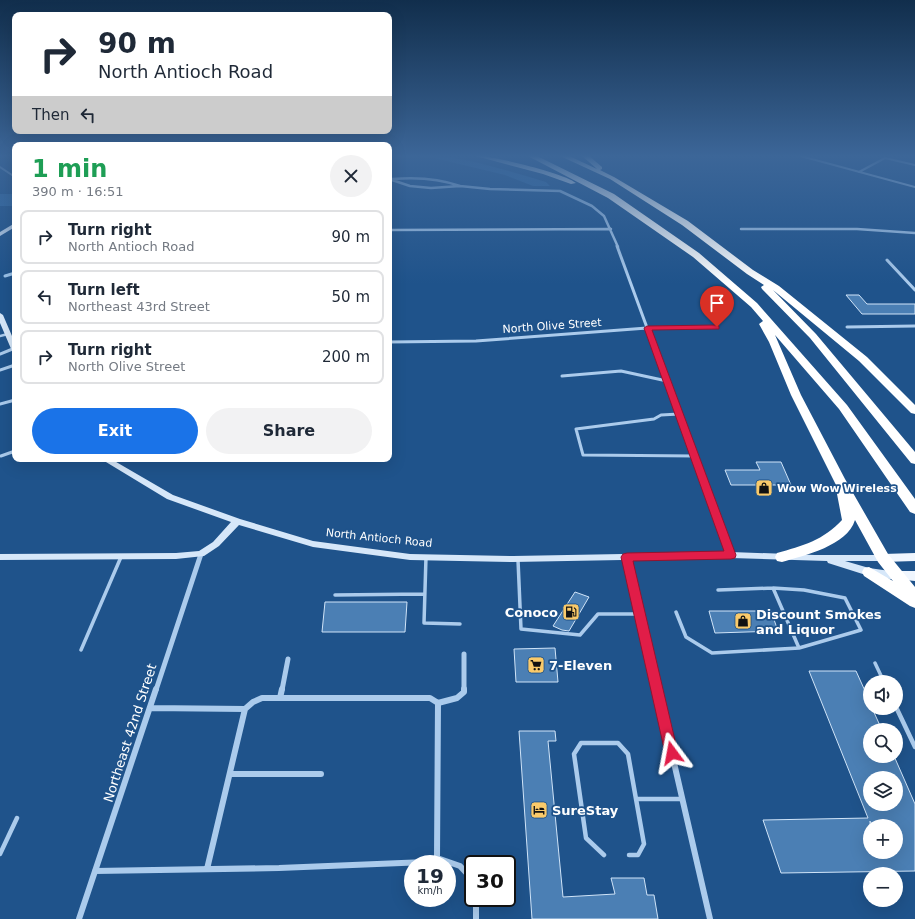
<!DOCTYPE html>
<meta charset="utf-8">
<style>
body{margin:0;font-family:"DejaVu Sans",sans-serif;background:#f2f2f3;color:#1f2937;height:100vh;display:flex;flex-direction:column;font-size:15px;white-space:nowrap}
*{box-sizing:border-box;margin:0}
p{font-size:13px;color:#747a83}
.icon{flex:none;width:22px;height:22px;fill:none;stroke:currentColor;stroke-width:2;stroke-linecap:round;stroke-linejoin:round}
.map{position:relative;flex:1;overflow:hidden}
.drawer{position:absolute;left:12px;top:142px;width:380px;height:320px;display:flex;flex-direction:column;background:#fff;border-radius:8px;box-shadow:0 4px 16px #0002}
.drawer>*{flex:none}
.banner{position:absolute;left:12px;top:12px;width:380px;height:122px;border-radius:8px;box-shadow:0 4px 16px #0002;background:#fff;color:#1f2937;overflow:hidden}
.fabs{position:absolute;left:863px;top:675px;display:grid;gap:8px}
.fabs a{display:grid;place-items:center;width:40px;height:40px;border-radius:50%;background:#fff;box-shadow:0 4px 16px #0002;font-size:20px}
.speed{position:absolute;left:404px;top:855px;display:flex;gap:8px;font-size:20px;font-weight:700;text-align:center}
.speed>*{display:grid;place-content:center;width:52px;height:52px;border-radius:50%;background:#fff;box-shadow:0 4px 16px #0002;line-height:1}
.speed small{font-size:10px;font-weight:400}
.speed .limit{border:2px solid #111;border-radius:6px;background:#fff;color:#111}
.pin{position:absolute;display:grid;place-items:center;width:34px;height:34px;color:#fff;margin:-41px -17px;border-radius:50% 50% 50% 0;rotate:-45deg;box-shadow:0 0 4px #0007}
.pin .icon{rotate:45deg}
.me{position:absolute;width:44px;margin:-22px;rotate:347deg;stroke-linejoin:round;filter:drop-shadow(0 0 3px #0008)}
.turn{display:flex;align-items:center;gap:14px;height:84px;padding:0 20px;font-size:18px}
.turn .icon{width:52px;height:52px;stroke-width:2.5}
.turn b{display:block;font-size:28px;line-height:34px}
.then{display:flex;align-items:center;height:38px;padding:0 20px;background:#0003;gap:8px;font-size:15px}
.round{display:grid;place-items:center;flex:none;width:42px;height:42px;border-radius:21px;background:#f2f2f3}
.summary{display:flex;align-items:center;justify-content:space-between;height:68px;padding:0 20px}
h1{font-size:24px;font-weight:800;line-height:30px;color:#1e9e55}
.button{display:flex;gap:8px;margin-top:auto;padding:8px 20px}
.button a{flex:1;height:46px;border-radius:24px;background:#1a73e8;color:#fff;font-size:16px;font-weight:800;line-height:46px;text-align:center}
.button a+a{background:#f2f2f3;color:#1f2937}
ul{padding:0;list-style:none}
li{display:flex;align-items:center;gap:12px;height:54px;margin:0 8px 6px;padding:0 12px;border:2px solid #e0e1e3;border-radius:8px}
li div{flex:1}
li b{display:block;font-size:15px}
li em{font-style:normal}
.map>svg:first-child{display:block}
</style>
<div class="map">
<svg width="915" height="919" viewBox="0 0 915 919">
<rect width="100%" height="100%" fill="#1f538b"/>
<path fill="#326da8" d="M389,155C410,155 432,155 453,158C485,163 515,173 546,182L550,186H533L505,175L434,158L415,156L408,158L389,159Z
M0,194H15V206H0Z"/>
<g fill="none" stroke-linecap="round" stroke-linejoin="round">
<path stroke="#9ec6ed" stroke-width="3" d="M5,276L15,273"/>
</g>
<path fill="#4b7fb4" stroke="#d0e4f8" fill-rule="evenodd" d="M846,295H859L867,304H915V314H862Z
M756,462H781L791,485H731L725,470H760Z
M575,592L589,597L569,631L562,630L553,626Z
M325,602H407L405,632H322Z
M709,611H771L778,631L715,633Z
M555,648L558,682H516L514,649Z
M809,671H856L870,702V708H872L882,730H870V756H894L915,804V871L781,873L763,820L868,818ZM870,778H896V804H870ZM870,821L872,826H896V852H870Z
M519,731H555L556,741H548L563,897L615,894L611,878H644L647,895H654L658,919H532Z"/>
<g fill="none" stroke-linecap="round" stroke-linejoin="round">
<path stroke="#abcbec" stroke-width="2" d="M797,155L915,187
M0,167L15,177
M859,172L885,158L915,165"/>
<path stroke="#abcbec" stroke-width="2.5" d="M0,336L8,334"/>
<path stroke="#abcbec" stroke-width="3" d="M0,370L15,365
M562,376L621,371L667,381
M0,404L15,400
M679,414L661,415L654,419L576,429L583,455L695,456
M1,456L15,451"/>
<path stroke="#abcbec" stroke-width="3.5" d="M426,557L424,623L460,624
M518,560L521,629L580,635L598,614H639
M773,588L804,590L845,598L861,630L799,648
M335,595L424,594
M676,612L686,637L712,653L799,648L773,588L718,590
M847,614H853
M784,615H803
M81,650L121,557
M875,663L884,682"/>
<path stroke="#abcbec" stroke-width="4.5" d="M896,707L915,747
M636,799H682
M0,854L17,818
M604,855L586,838L574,754L581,743H618L628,754L644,844L638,855H629"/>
<path stroke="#abcbec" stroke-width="2.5" d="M389,179L410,186L431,188L460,186L490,189L560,191L592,206L604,216L618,247
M392,179C415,177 438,178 460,186
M741,229H857L915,233
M389,230L611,229"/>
<path stroke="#abcbec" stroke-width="3" d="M617,246L660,363
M887,260L915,290
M847,327L915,326
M389,342L476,341L647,328L717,327
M0,354L15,348"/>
<path stroke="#abcbec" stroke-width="4" d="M660,362L714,508"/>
<path stroke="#abcbec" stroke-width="5" d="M713,507L731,555
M627,557L657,690
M464,654V690
M156,690L201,554
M282,690L288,659"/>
<path stroke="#abcbec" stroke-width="6" d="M657,689L710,919
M280,698L282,689
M150,708L245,709L253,702L262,698H430L438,703L457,698L464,692V689
M230,774H321
M437,858L460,866L473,880
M207,869L245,709
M95,871L279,868L426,862L437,858L438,703
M476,898V919
M79,919L156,689"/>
<path fill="#d6e7f9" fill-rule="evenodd" d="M15,223V227L0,236V232Z
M0,313L3,315L15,343V353L12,351L0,323Z
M101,459H111L173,495L240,519L313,541L410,554L513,556L731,552L815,555H883L886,556L888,558L886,560L883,561H845L869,568L897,572L900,573L902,576L900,579L897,580L869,576L828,563L827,561L731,558L513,562L410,560L313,547L239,525L219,546L204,556L176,559L0,560V554L176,553L199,551L213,542L231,522L167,499Z"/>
<path fill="#f0f6fe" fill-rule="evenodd" d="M915,553V561L883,562L879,561L877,558L879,555L883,554Z
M899,571H915V581L895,579L893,576L895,573Z"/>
<path fill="#fff" fill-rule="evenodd" d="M472,155C489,155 565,173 576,183L571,184L543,174Z
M526,155H535L614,194L699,253L757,303L847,405L915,499V514L910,512L839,409L775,335L801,395L845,479L888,554L915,587V608L910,606L864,576L862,572L864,568L869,567L893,581L878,562L855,520C847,546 805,555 782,562L777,561L775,557L777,553C802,546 824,540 842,520L837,494L839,491L791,395L769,342L759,324L763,321L751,307L693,257L608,198Z
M558,155H567L597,169L581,155H588L602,167V169L600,170L614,177L688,221L753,270L779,286L867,357L915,405V414L911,413L859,361L773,290L816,334L915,452V464L911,463L810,338L762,289L761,287L764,285L747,274L682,225L610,179Z"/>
</g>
<linearGradient id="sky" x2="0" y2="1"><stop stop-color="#112e4c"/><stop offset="0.55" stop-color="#3c6698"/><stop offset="1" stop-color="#3c6698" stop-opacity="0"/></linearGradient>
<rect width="915" height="284" fill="url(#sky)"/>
<path fill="#e11d48" stroke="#92132f" d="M717,325L719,326V329L652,330L736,555L735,558L731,559L633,561L678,753L676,757L672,759L667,757L665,753L621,557L623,554L627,553L724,551L644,328L647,326Z"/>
<defs>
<g id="shop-square" transform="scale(0.9)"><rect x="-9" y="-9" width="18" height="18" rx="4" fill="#faca6a" stroke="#1f538b"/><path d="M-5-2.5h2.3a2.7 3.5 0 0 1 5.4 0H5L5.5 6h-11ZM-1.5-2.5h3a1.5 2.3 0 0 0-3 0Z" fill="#111"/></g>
<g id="fuel-square" transform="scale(0.9)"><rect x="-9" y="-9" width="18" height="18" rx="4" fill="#faca6a" stroke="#1f538b"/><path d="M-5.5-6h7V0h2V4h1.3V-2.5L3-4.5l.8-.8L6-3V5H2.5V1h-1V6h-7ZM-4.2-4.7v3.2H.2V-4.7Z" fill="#111"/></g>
<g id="supermarket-square" transform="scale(0.9)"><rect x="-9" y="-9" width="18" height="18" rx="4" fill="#faca6a" stroke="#1f538b"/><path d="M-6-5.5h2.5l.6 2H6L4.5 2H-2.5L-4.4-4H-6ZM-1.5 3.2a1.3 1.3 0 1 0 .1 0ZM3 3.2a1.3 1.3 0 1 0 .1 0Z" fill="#111"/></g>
<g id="hotel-square" transform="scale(0.9)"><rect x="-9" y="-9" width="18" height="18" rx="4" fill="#faca6a" stroke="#1f538b"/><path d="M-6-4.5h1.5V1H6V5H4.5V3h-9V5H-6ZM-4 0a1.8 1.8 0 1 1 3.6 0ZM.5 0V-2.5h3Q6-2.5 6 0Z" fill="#111"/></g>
</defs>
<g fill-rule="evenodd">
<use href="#shop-square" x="764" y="488"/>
<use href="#fuel-square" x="571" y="612"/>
<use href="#shop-square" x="743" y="621"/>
<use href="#supermarket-square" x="536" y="665"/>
<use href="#hotel-square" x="539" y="810"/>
</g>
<g text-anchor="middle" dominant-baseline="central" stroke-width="3.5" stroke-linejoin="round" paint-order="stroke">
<g font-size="11" fill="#fff" stroke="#1f538b">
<text transform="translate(552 326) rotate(-4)">North Olive Street</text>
<text transform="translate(379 538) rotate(6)">North Antioch Road</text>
</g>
<g font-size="11" font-weight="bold" fill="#fff" stroke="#1f538b" text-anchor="start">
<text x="777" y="488">Wow Wow Wireless</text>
</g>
<g font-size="13" font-weight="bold" fill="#fff" stroke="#1f538b" text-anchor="start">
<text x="558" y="612" text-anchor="end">Conoco</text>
<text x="756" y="614">Discount Smokes<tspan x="756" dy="15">and Liquor</tspan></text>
<text x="549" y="665">7-Eleven</text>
<text x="552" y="810">SureStay</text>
</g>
<g font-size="13" fill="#fff" stroke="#1f538b">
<text transform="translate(130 733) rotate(-72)">Northeast 42nd Street</text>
</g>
</g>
</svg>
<div class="fabs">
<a><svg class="icon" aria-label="sound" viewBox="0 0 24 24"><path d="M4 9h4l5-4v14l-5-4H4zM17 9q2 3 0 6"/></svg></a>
<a><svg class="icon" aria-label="search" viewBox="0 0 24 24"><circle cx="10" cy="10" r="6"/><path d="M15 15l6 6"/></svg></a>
<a><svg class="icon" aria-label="layers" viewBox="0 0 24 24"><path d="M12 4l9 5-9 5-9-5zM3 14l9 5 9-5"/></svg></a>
<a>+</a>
<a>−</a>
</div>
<div class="speed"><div>19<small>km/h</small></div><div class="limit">30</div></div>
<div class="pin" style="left:717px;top:327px;background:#d93025"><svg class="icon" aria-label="arrive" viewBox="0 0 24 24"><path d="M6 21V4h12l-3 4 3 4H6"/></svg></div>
<svg class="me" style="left:672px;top:753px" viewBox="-20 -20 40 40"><path d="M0-17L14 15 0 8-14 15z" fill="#e11d48" stroke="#fff" stroke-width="4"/></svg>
<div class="banner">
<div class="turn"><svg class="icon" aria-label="right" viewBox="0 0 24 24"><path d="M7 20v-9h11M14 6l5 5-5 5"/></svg><div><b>90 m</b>North Antioch Road</div></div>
<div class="then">Then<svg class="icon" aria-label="left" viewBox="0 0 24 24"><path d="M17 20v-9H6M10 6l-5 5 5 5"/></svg></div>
</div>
<section class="drawer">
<div class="summary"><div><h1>1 min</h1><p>390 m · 16:51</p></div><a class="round"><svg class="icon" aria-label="close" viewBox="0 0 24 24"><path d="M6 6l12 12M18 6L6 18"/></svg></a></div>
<ul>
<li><svg class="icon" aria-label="right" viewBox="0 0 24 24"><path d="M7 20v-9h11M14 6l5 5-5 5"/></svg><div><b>Turn right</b><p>North Antioch Road</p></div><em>90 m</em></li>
<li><svg class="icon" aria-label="left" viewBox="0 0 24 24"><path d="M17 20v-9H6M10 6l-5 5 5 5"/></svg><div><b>Turn left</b><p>Northeast 43rd Street</p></div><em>50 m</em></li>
<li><svg class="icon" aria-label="right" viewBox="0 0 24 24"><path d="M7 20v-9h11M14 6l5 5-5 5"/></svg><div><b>Turn right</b><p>North Olive Street</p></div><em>200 m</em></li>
</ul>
<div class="button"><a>Exit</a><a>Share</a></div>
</section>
</div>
